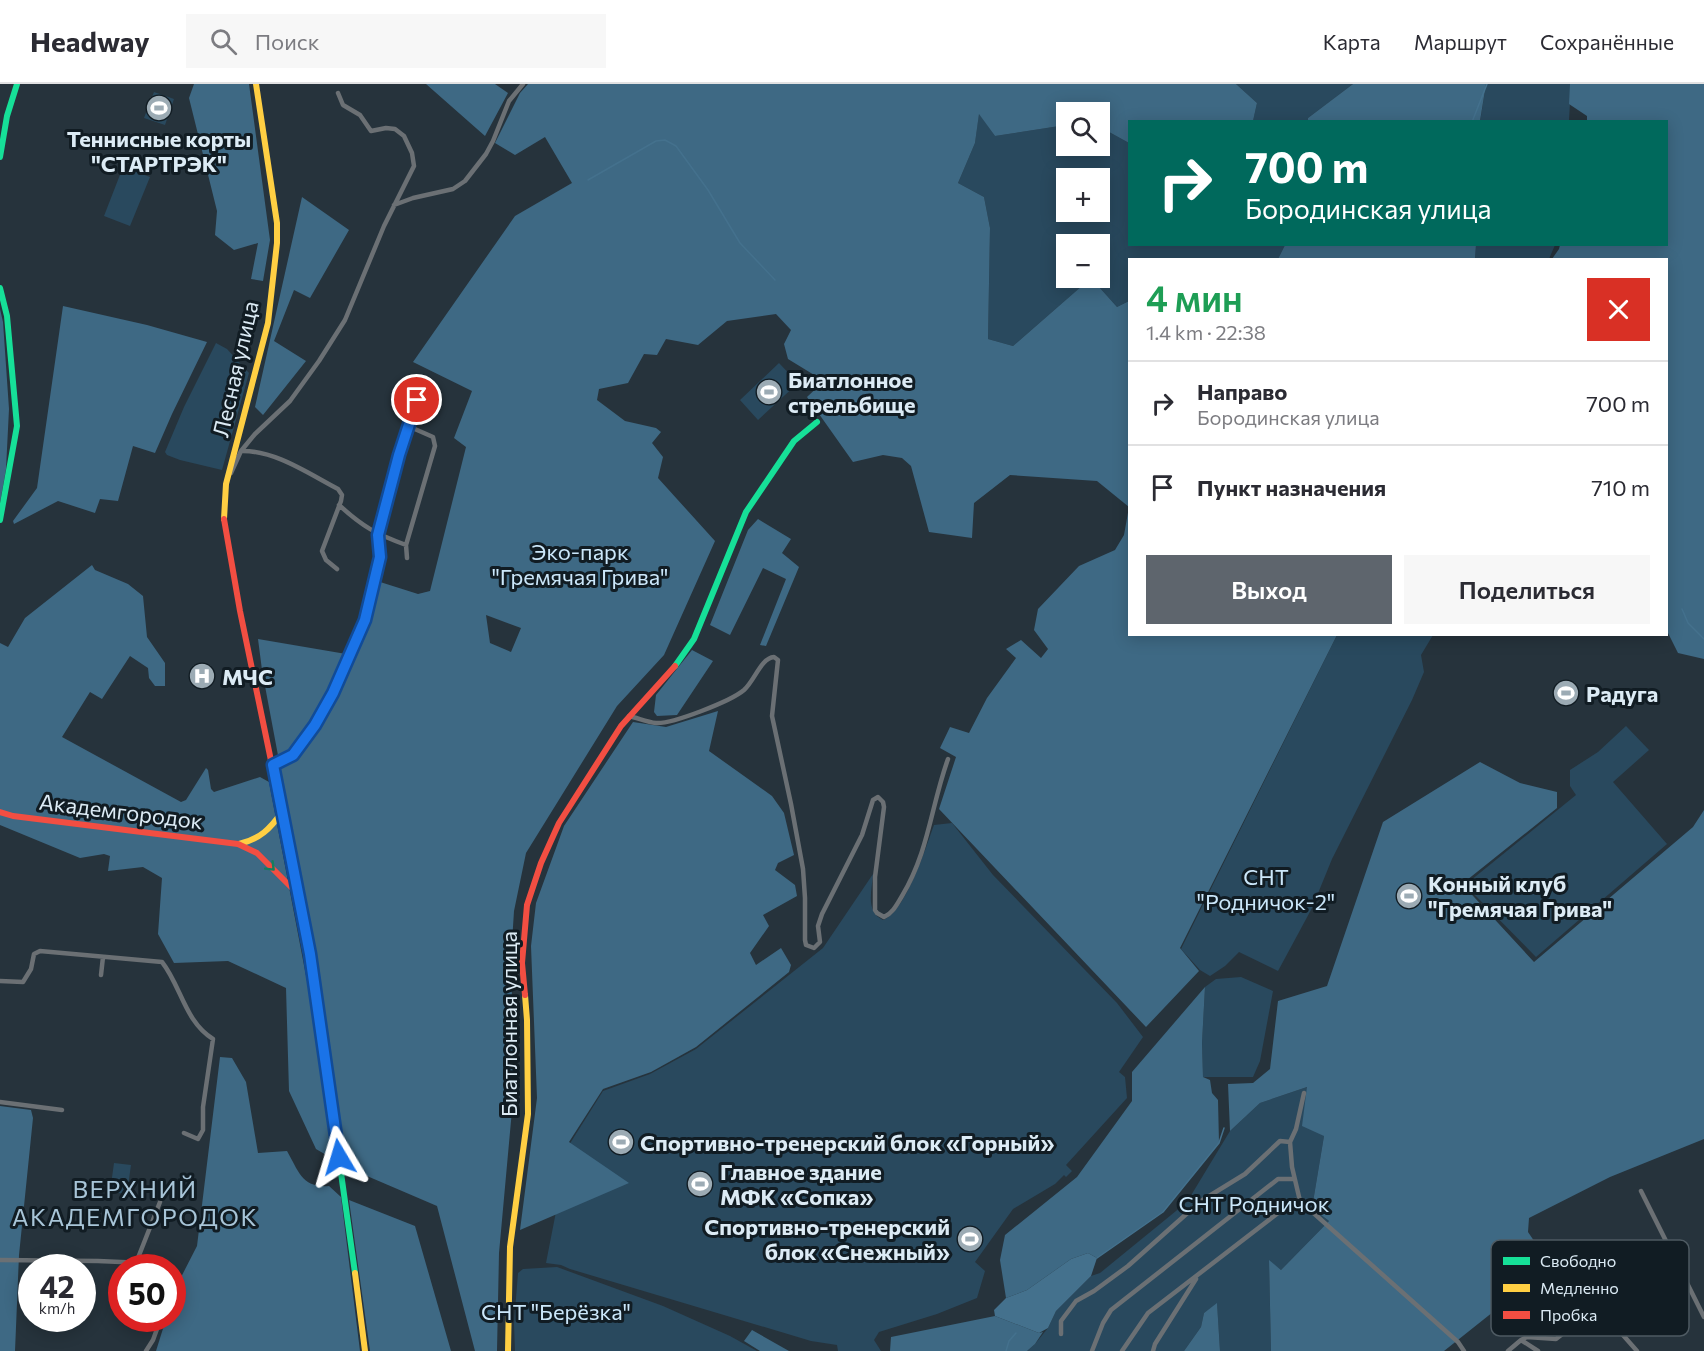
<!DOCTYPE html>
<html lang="ru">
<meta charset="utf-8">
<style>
body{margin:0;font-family:Commissioner,sans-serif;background:#f7f7f7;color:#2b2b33;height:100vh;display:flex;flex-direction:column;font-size:22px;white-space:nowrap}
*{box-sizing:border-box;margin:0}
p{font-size:20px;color:#7c7c81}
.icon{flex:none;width:33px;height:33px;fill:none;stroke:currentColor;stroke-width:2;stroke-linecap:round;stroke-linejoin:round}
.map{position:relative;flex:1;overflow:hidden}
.panel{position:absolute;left:1128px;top:174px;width:540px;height:378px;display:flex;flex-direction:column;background:#fff;border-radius:0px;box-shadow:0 3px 15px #0003}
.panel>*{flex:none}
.top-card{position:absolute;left:1128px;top:36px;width:540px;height:126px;border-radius:0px;box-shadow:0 3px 15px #0003;background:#00695c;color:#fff;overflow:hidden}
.controls{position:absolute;left:1056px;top:18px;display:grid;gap:12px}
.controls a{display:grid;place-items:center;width:54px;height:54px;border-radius:0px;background:#fff;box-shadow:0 3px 15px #0003;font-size:30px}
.speed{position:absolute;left:18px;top:1170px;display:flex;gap:12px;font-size:30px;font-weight:700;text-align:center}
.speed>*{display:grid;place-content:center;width:78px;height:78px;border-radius:50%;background:#fff;box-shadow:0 3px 15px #0003;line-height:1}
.speed small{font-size:15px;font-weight:400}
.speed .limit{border:9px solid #d22;background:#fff;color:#111}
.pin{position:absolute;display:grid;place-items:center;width:51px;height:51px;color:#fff;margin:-26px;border:3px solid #fff;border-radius:50%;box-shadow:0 2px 6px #0007}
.me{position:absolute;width:66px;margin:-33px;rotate:353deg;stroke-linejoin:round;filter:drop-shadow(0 0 4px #0008)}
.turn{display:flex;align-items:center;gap:21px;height:126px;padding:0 18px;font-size:27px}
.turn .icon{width:78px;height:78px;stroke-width:2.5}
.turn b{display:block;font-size:42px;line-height:51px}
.round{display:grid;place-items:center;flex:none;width:63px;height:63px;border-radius:0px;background:#f7f7f7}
.overview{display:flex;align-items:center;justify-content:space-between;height:102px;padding:0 18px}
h1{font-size:36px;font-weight:600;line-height:45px;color:#1e9e55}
.button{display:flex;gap:12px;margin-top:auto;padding:12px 18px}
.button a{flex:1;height:69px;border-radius:0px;background:#5e656d;color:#fff;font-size:24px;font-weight:600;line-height:69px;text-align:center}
.button a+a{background:#f7f7f7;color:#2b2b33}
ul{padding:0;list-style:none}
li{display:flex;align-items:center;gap:18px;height:84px;padding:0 18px;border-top:2px solid #e1e1e2}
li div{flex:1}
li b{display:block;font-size:22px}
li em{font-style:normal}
header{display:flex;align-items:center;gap:36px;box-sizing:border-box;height:84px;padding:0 30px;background:#fff;border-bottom:2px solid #e1e1e2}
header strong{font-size:28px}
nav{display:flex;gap:33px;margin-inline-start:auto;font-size:21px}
.search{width:420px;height:54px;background:#f7f7f7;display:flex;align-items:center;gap:15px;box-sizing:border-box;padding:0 21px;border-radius:0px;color:#7c7c81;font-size:22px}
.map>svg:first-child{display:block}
</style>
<header>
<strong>Headway</strong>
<div class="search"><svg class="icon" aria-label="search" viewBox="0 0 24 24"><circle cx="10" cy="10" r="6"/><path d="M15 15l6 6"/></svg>Поиск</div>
<nav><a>Карта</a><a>Маршрут</a><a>Сохранённые</a></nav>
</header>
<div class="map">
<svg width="1704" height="1267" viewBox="0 0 1704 1267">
<rect width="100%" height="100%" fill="#26333c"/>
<path fill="#29495e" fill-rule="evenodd" d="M1236,0H1353L1308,34V38L1253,37L1257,19Z
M1486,0H1571L1569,37L1480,38Z
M154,8L174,15L165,41L144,34Z
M979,29L995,52L1066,41V62H1100V43L1129,59L1130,160L1285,161L1278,175L1130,176L1129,217L1117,223L1091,194L1013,262L988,255L990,144L984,113L958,99L975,59ZM1066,94H1100V128H1066ZM1066,160H1100V194H1066Z
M123,83L150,93L130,142L104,132Z
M1476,161H1555L1549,175L1475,176Z
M216,259L227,265L249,289L222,386L180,376L167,371L165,368L184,323Z
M779,279L798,299L758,336L740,316Z
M1337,551H1433L1421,571L1424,588L1412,616L1332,775L1312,824L1278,887L1239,868L1225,882L1210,892L1200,886L1181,865Z
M1626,642L1649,666L1613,698L1667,760L1536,873L1465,801L1576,711L1570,702V686L1598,668Z
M952,739L993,791L1117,919L1143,953L1119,988L1125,993L1127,1014L1066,1081L1072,1087L1066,1093L1064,1091L1055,1100L1013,1125L975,1178L985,1187L977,1214L937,1230L879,1248L874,1256L881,1267H838L837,1261L811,1257L570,1185L561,1181L546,1179L569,1061L603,1007L650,990L696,965L823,864L873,790C872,806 865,828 883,836C905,829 926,763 934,741Z
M1241,893L1273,907L1260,977L1253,993H1203L1202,959L1205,903L1216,895Z
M1307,1003L1324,1052L1312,1124L1329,1137L1281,1186L1269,1177L1271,1267H1220L1217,1220L1204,1229L1201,1243L1184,1267H1027L1035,1260L1048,1244L1056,1227L1091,1192L1100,1189L1187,1118L1230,1047L1260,1019Z
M114,1079L131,1081L127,1110L110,1108Z
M557,1183L663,1222L730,1252L757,1267H515L514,1240L518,1189L523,1185Z"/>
<path fill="#3e6984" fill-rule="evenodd" d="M194,0H249L270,156L263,197L251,195L258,159L234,166L215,151L217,127L189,14Z
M426,0H495L508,9L485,52Z
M528,0H1236L1257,19L1253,37L1130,38L1129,59L1100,43V28H1066V41L995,52L979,30L975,59L958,99L984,113L990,144L988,255L1013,262L1091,194L1117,223L1129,217L1130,550L1337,551L1180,864L1199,887L1146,943L939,725L956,673L940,664L950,643L969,649L987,614L1016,574L1006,565L1021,556L1041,574L1048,565L1034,546L1038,525L1079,482L1115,466L1124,451L1129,423L1097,397L1010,391L974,419L972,454L929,448L911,382L902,374L883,371L853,378L807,313L824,297L788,275L784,260L791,246L776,230L727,237L698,261L666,255L657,271L644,270L628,299L599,305L597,316L625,337L656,344L661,348L652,359L663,373L658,394L715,457L664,571L617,622L526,769L514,827L511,874L514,1004L499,1169L497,1267H475L437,1122L346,1083L298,778L262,586L258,555L352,571L369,533L377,497L418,510L430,507L466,363L454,354L472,307L413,278L515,132L572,99L545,53L515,71L495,59L520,9ZM486,531L521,544L511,568L490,559Z
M1353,0H1486L1480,37H1308V34Z
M1570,0H1704V575L1678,569L1667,547L1666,176L1552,175L1559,165L1560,161L1666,160V38L1587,37V32L1569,20Z
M302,113L349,146L310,214L294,206L274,257L306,277L263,331L255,323Z
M1285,161H1476L1475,175H1278Z
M63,222L147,241L207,258L172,330L155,369L133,362L118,417L100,415L95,429L58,417L14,440L13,437L37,404Z
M0,225L3,238L9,325L6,385L0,419Z
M758,435L791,455L782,469L799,483L766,562L760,561L786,495L763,484L730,551L710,541L748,446Z
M92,481L95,486L128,500L143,512L147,553L165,579V602H155L149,594L148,584L130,572L102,615L90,608L62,653L181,718L186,716L206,684L208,686L211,705L214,708L260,693L269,698L311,918L333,1075L316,1065L289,1007L286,904L228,877L174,879L158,850L162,794L143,783L108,787L110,772L104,770L80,774L0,741V559L8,563L25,534Z
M692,566L713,577L677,631L657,632L654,628L656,611Z
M718,627L709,667L772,712L784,729L794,771L778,779L775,786L795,801L797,812L763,831L769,842L750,869L756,881L781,864L791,881L789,888L696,963L651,988L603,1005L569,1058L629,1099L520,1146L537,1014L531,862L536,819L564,742L633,638L666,643Z
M1480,678L1520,699L1557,708V724L1462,800L1534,878L1693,743L1704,726V1055L1610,1093L1529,1134L1528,1148L1551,1182L1444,1267H1271L1269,1176L1281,1186L1329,1137L1312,1124L1324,1052L1302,1042L1307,1003L1260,1019L1230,1047L1228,1000L1253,999L1270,985L1278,917L1327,902L1383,738Z
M1205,903L1202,959L1203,993L1210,996L1212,1009L1218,1016L1219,1059L1163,1128L1097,1174L1088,1169L1071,1175L1027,1206L1006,1214L1000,1176L1005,1151L1077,1093L1132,1017V988Z
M220,973L232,974L246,998L258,1069L287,1067C299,1088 302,1104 329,1102L341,1113L360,1267H156L166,1235L172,1234L173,1214L177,1201L197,1162Z
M0,1022L31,1026L33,1034L19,1171L15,1267H0Z
M349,1116L415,1142L451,1267H370Z
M1217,1219L1220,1267H1184L1201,1243L1204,1229Z
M995,1232L1039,1249L1043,1248L1035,1260L1027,1267H890L891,1253Z
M752,1246L789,1267H760L744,1257Z"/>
<path fill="#44718d" d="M1088,1169L1097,1174L1091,1192L1056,1227L1048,1244L1039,1249L995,1232L994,1226L1006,1214L1027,1206L1071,1175Z"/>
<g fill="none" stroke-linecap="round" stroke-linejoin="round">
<path stroke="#44718d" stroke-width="1.5" d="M1472,38L1487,0
M588,96L656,57L665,56L676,62L708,106L740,159L775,196
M1682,525L1688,539L1704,555
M1097,1174L1163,1128L1219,1059L1224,1044
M1006,1267L1009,1257L1016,1249"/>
<path stroke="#6b7074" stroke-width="4.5" d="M394,121L413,114L453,105L465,97L486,70L493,57L509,17L523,0
M241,367C275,366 309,390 338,405L342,411L341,417L322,467L326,476L337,485
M231,389L241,367L255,350L290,317L319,277L345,236L384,142L414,82L412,69L404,52L395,45L386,44L371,47L360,31L343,21L338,9
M339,421C363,443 376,450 406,461
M407,474L406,461L435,362L433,353L408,342
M629,632C638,634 647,638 656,639C673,640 731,617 744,606C755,596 761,574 774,573L778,576L772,632L791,720L803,785L805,814V856L806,861L814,864L820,858L818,842L822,830L862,751L873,716L878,713L883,718L884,723L875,793V826L877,829L884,833C893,829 897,820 902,812C929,767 931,722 948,675
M273,681L293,671L315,641L333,609L365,536L380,473L378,451L399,371L417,316
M101,891L103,873
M0,897L23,898L31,885L34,870L40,867L162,878C181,902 185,938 213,955L203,1023V1046L198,1055L184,1049
M1304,1009L1296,1045L1290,1058L1292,1083L1300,1117L1458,1258L1464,1267
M0,1018L62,1026
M1641,1107L1704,1233
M0,1176L98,1177L144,1179L155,1178
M136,1179L160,1118
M1061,1250V1237L1076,1217L1094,1207L1128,1182L1201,1117L1245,1090L1280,1057L1290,1058
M1521,1256L1527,1253L1556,1255L1593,1226L1600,1225L1637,1267
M146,1267L153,1256L161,1234
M1092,1267L1103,1239L1111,1226L1278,1095H1294
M1122,1267L1148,1229L1295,1116L1300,1117
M1153,1267L1155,1260L1196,1195
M1508,1267L1521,1256L1538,1267"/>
<path stroke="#16e098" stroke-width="6" d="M0,73L7,32L17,0
M0,204L7,232L17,342L0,436
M675,582L694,555L746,428L794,357L817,338
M309,860L355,1189"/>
<path stroke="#ffcf43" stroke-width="6" d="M224,435L226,400L268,239L277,159V139L256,0
M239,760C260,755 270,745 282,728
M355,1189L365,1267
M508,1267L510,1163L528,1030L527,936L525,911"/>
<path stroke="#f24e42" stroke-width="6" d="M224,435L240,527L309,860
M0,728L13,732L238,760L257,769L299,811
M525,911L522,879L527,821L541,779L559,739L621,642L675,582"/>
</g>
<defs><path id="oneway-chevron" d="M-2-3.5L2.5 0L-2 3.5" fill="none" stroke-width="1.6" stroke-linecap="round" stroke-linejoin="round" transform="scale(1.5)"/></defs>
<use stroke="#147e5e" href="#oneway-chevron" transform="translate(271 783) rotate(45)"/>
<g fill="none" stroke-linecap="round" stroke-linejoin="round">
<g stroke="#114b97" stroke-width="15">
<path id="route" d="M339,1073L310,870L273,681L293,671L315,641L333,609L365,536L380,473L378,451L399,371L417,316"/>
</g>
<use href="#route" stroke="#1a73e8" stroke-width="10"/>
</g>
<defs>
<g id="stadium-disc" transform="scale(1.35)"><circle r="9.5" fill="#9cabb4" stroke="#111c23"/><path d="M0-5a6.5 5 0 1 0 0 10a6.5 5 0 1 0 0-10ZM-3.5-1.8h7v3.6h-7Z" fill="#fff"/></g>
<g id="hospital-disc" transform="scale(1.35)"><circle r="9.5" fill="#9cabb4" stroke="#111c23"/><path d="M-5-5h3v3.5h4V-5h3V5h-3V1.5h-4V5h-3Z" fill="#fff"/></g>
</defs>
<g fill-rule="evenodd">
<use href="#stadium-disc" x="159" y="24"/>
<use href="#stadium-disc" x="769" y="308"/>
<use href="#hospital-disc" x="202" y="592"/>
<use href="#stadium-disc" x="1566" y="609"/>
<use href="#stadium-disc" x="1409" y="812"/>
<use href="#stadium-disc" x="621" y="1058"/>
<use href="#stadium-disc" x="700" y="1100"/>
<use href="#stadium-disc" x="970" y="1155"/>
</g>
<g text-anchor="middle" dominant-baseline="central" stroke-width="6" stroke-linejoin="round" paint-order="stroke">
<g font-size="22" font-weight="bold" fill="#dcebf5" stroke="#111c23" text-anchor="start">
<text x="159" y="54" text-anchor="middle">Теннисные корты<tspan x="159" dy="25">"СТАРТРЭК"</tspan></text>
<text x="788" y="295">Биатлонное<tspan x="788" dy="25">стрельбище</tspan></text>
<text x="222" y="592">МЧС</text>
<text x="1586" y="609">Радуга</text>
<text x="1428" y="799">Конный клуб<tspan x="1428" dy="25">"Гремячая Грива"</tspan></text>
<text x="640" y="1058">Спортивно-тренерский блок «Горный»</text>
<text x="720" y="1087">Главное здание<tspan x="720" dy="25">МФК «Сопка»</tspan></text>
<text x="950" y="1142" text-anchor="end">Спортивно-тренерский<tspan x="950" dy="25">блок «Снежный»</tspan></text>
</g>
<g font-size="22" fill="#dcebf5" stroke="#111c23">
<text transform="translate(235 285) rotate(-77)">Лесная улица</text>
<text transform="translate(121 727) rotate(7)">Академгородок</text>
<text transform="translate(508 940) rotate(-90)">Биатлонная улица</text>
</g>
<g font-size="22" fill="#cbe7fa" stroke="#111c23">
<text x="580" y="467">Эко-парк<tspan x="580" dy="25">"Гремячая Грива"</tspan></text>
<text x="1266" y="792">СНТ<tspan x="1266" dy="25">"Родничок-2"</tspan></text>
<text x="1254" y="1119">СНТ Родничок</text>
<text x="556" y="1227">СНТ "Берёзка"</text>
</g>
<g font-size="24" letter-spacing="1.5" fill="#a8c5d8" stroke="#111c23">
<text x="135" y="1104">ВЕРХНИЙ<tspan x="135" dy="28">АКАДЕМГОРОДОК</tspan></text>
</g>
</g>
<rect x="1491" y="1156" width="198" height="96" rx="9" fill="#111c23" stroke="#4e5a62" stroke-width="1.5"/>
<rect x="1503" y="1173" width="27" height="8" fill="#16e098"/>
<rect x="1503" y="1200" width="27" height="8" fill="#ffcf43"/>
<rect x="1503" y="1227" width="27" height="8" fill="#f24e42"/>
<g font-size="16" fill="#dcebf5">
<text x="1540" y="1183">Свободно</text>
<text x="1540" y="1210">Медленно</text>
<text x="1540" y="1237">Пробка</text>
</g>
</svg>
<div class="controls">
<a><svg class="icon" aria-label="search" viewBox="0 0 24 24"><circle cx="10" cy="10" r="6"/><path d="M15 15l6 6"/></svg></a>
<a>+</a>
<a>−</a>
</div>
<div class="speed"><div>42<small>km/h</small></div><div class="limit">50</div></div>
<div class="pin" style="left:417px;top:316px;background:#d93025"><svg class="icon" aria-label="arrive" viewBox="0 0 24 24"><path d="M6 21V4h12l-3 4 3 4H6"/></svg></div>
<svg class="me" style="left:339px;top:1073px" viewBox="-20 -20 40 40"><path d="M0-17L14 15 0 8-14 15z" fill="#1a73e8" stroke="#fff" stroke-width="4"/></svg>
<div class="top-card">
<div class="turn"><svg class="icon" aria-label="right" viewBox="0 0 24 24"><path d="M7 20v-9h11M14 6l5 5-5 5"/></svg><div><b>700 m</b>Бородинская улица</div></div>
</div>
<section class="panel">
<div class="overview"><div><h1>4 мин</h1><p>1.4 km · 22:38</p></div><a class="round" style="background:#d93025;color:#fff"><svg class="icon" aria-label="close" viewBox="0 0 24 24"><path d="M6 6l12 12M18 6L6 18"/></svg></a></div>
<ul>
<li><svg class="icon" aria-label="right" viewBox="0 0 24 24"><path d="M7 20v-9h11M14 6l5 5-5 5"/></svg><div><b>Направо</b><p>Бородинская улица</p></div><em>700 m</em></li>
<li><svg class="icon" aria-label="arrive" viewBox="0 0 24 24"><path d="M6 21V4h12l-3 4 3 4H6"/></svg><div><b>Пункт назначения</b></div><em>710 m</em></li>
</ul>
<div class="button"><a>Выход</a><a>Поделиться</a></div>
</section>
</div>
